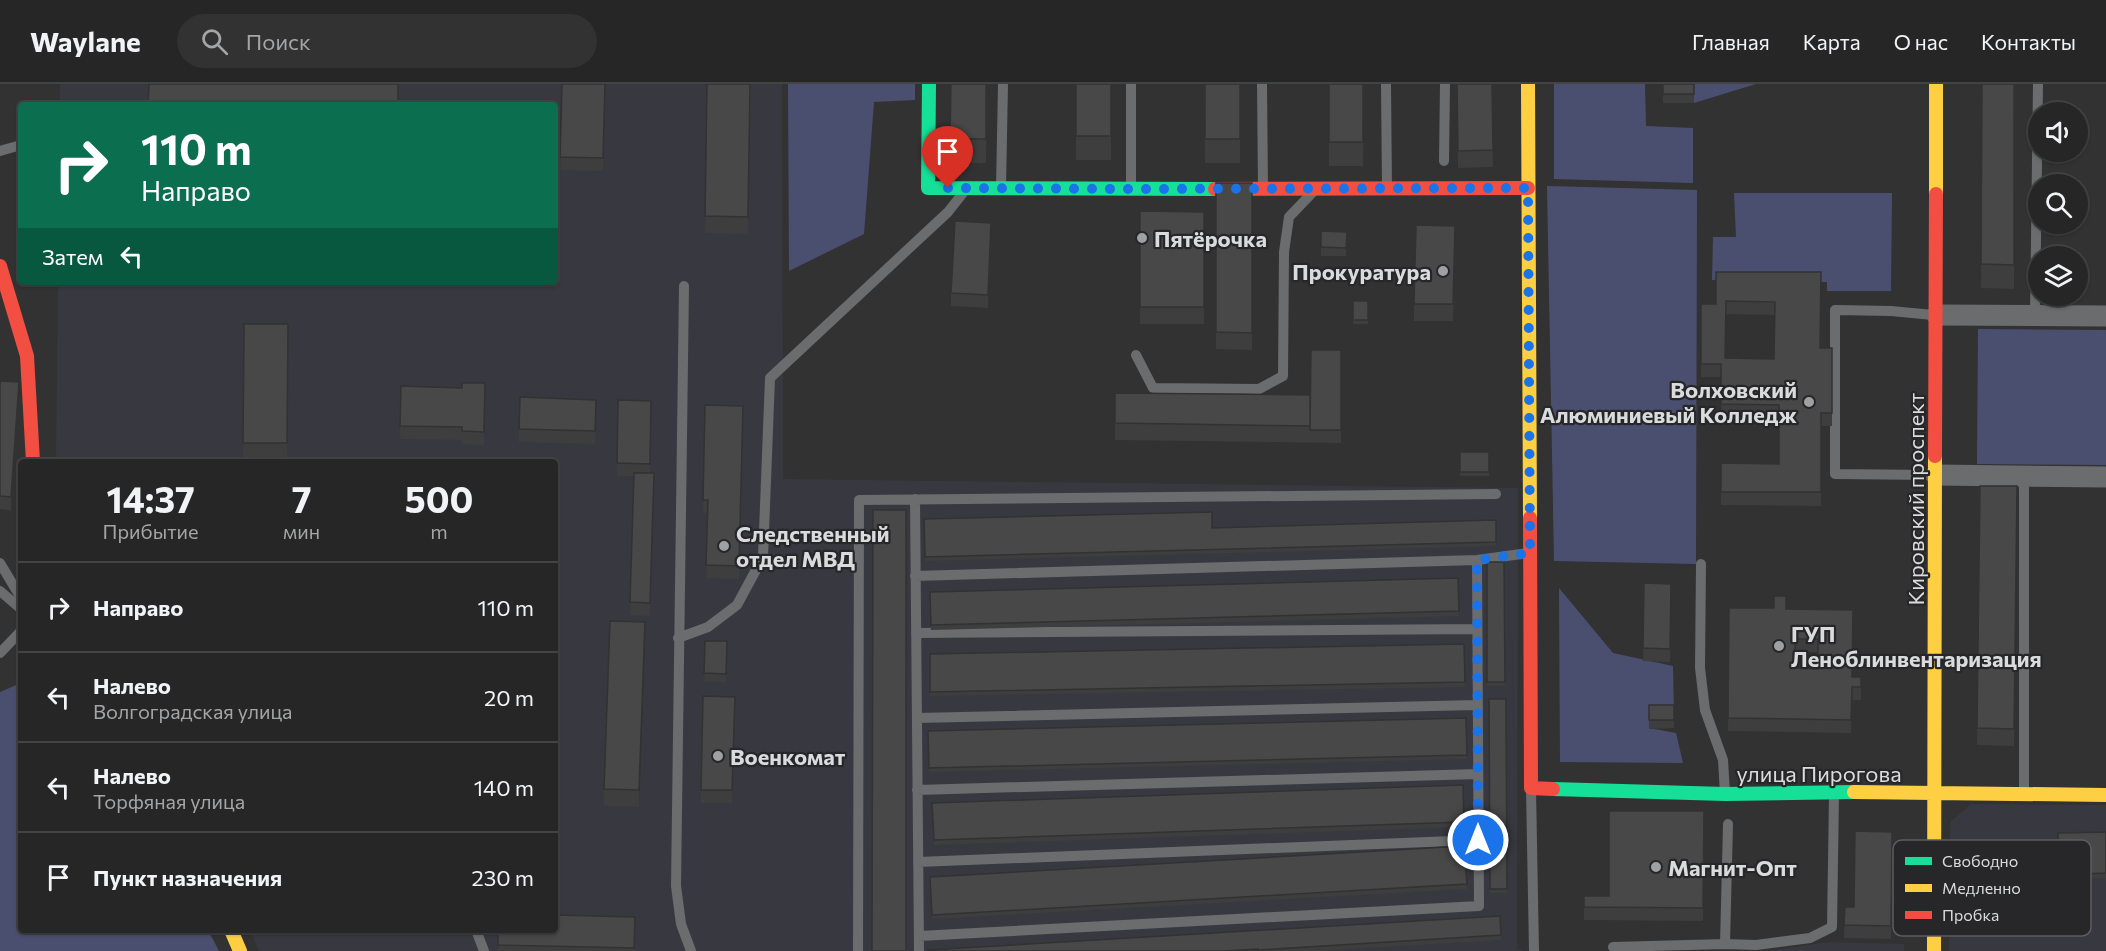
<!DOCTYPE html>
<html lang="ru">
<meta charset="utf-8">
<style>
body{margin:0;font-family:Commissioner,sans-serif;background:#323232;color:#f1f3f6;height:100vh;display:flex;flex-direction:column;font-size:22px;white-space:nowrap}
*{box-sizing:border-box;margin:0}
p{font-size:20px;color:#a4a5a7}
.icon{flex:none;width:33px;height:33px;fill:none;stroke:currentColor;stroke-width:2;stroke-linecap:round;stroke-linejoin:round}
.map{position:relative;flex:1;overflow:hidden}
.details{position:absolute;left:18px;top:375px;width:540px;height:474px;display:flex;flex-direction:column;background:#262626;border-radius:6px;box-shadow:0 2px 4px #0004,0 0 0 2px #424343}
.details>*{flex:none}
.hud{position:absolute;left:18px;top:18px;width:540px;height:183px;border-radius:6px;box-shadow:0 2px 4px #0004,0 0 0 2px #424343;background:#0b6e4f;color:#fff;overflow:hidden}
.buttons{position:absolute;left:2028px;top:18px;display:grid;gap:12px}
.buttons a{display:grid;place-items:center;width:60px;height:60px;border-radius:50%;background:#262626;box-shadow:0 2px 4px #0004,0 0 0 2px #424343;font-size:30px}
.pin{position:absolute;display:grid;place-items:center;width:51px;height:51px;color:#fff;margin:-62px -26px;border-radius:50% 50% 50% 0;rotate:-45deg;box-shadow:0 0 6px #0007}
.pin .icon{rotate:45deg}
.me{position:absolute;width:66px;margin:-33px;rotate:0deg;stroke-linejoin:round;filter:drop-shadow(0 0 4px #0008)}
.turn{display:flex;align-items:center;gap:21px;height:126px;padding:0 24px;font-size:27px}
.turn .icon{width:78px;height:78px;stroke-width:2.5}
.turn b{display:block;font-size:42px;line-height:51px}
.then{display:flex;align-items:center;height:57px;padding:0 24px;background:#0003;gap:12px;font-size:22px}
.eta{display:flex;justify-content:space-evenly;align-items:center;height:102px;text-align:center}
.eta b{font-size:36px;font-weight:700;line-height:42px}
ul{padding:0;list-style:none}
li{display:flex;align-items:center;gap:18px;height:90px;padding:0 24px;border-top:2px solid #424343}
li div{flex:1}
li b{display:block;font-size:22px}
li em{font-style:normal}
header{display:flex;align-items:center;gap:36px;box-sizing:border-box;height:84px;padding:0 30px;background:#262626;border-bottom:2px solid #424343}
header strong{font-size:28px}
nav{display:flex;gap:33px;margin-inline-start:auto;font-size:21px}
.search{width:420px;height:54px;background:#323232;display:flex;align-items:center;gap:15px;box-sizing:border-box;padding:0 21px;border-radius:33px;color:#a4a5a7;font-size:22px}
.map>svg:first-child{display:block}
</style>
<header>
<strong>Waylane</strong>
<div class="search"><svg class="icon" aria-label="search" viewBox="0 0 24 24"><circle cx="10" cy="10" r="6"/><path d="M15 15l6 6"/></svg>Поиск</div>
<nav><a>Главная</a><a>Карта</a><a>О нас</a><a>Контакты</a></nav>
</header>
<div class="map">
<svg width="2106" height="867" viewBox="0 0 2106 867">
<rect width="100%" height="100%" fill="#323233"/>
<path fill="#383840" d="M60,0H782L783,395L1518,404L1517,864L1522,867H259L250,846H555V378H56L58,198H555V21H60Z
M1971,720L2106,721V867H1949L1950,738Z
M1828,858L1904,860V867H1769Z"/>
<path fill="#4b4f6f" d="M788,0H915V16L874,18L864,150L789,187Z
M1554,0H1645L1646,42L1693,44V99L1554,95Z
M1694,0H1756L1694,19Z
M1547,102L1697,106L1696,480L1554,477Z
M1734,109H1892L1891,207H1827V198L1712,196L1713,153H1736Z
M1978,245L2106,246V381L1977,380Z
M1559,504L1613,569L1673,582L1674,630H1649V644L1676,649L1683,679L1560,678Z
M21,599V846H208L219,867H0V608Z"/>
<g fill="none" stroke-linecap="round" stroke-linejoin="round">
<path stroke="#6b6c6d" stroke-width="10" d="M1131,0V105
M1262,0L1263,104
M1386,0L1387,104
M0,67L21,61
M1444,77L1445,0
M1001,104L1003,0
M684,202L676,802L681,840L691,867
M2035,231L2038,0
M1136,271L1153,304L1259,305L1283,292L1284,168L1289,133L1312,109
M1933,391L1835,390V226L1891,227L1933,231
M915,415L919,867
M0,479L21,514
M1701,480L1700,584L1705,626L1723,676L1725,710
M915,492L1477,476L1529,469
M0,507L21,525
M916,549L1477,545
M678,554L708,543L737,521L763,473L770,294L948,128L963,109
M0,569L21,547
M917,634L1477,621
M1531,705L1534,867
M917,706L1478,690
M2024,710V392
M1728,740L1725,860L1756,861L1810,854L1832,843L1834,711
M918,778L1478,756
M476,846L484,867
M919,852L1479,822L1477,476
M1613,863L1725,860
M858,867L859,416L1496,410"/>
<path stroke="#6b6c6d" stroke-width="21" d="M1937,231L2106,232
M1936,391L2106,393"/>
<path stroke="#16e098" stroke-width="14" d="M929,0L928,104L1215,105
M1553,705L1725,710L1854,708"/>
<path stroke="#ffcf43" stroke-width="14" d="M1528,0L1530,434
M1936,110V0
M1854,708L2106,711
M231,846L240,867
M1934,867L1935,372"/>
<path stroke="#f24e42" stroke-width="14" d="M1215,105L1528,104
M0,182L27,272L33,378
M1935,372L1936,110
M1530,434L1531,704L1553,705"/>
</g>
<path fill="#3e3e3f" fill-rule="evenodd" d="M562,0H605L603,87L560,86Z
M707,0H751L748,150L705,149Z
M951,0H987L986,79H950Z
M1076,0H1111V76H1076Z
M1204,0H1240V79H1205Z
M1329,0H1364L1363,82H1329Z
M1457,0H1492L1493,83L1458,84Z
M1663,0H1694V19H1663Z
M1982,0H2015L2014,205L1981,204Z
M1216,99H1252V266L1216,265Z
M1140,127L1204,128V240H1140Z
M1321,147L1347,148L1346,172H1321Z
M991,152L988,224L951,222V209Z
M1455,159L1453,237H1414V220Z
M1821,188L1820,264H1832V342H1821V422L1721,421V379L1779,380V334L1721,333V293H1701V220H1716ZM1726,230L1775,231L1774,275L1725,274Z
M1353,217H1368V240H1353Z
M244,240H288L287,376H243Z
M1341,266V359L1115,356V309L1310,311Z
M0,297L19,311L11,426L0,425Z
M485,299L484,361L462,360V356L400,355L401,302L462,304Z
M618,316L651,317L650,389L654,402L650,532L630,531L634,392H617Z
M705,321L743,322L739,495L706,494L708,429H703Z
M596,329L595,360L519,358V345Z
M1460,368H1489V392H1460Z
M1980,402H2017L2014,662L1977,661Z
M924,435L1212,444L1496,436V462L925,477Z
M1487,478H1504L1505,602H1487Z
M1458,494L1459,532L931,546L930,508Z
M1644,499L1671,500L1670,578L1643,577Z
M1729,524L1853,526L1852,593H1861V616H1852L1851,649L1728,647ZM1795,568H1818V585L1795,584Z
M645,555L639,723L604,722V705Z
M705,557H727L726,598H704Z
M1464,560L1465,603L930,612V570Z
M1489,615H1506L1507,809H1490Z
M1649,621H1674V644L1649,645Z
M735,626L732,719H701V706Z
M1466,634L1467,675L929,688L928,647Z
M932,719L1464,738V743L934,761Z
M1704,727L1703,837L1584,836V812H1609Z
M1892,748L1891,855L1844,854L1845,823H1854Z
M2106,748V794L2059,795L2058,749Z
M1999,756H2032L2033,803H1999Z
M1464,762L1467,805L932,835L930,793Z
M1500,832L1501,856L1316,867H928Z
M635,833V867H498V846Z"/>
<path fill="#323233" d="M2,242V250L0,256V247Z
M19,298V311L11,426V413Z
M645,538V555L639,723V706Z"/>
<path fill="#484849" stroke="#323233" stroke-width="1.5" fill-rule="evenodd" d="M149,0H398V21H148Z
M562,0H605L603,74L560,73Z
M707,0H750L748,133L705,132Z
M951,0H986V55H950Z
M1076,0H1111V52H1076Z
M1205,0H1240V55H1205Z
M1329,0H1363V58H1329Z
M1457,0H1492L1493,66L1458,67Z
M1663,0H1694V10H1663Z
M1982,0H2014V181L1981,180Z
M1216,99H1252V249L1216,248Z
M1140,127L1204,128V223H1140Z
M955,137L991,139L988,211L951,209Z
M1416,141L1455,142L1453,220H1414Z
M1321,147L1347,148L1346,164L1321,163Z
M1716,188H1821L1820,264H1832V329H1821V408H1721V379L1779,380V321L1721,320V280H1701V220H1716ZM1726,217L1775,218L1774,275L1725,274Z
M1353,217H1368V236H1353Z
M244,240H288L287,359H243Z
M1311,266H1341V346H1310Z
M0,297L19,298L11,413L0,412Z
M462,299H485L484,348L462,347V343L400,342L401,302L462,304Z
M1115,309L1310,311V342L1115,339Z
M520,313L596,316L595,347L519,345Z
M618,316L651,317L650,380L617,379Z
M705,321L743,322L739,482L706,481L708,416H703Z
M1460,368H1489V388H1460Z
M634,389H654L650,519L630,518Z
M1980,402H2017L2014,645L1977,644Z
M873,426H906V867H872Z
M1212,428V444L1496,436V458L925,473L924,435Z
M1487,478H1504L1505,598H1487Z
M1458,494L1459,527L931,541L930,508Z
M1644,499L1671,500L1670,565L1643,564Z
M1774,512H1786V525L1853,526L1852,593H1861V603H1852L1851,636L1728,634L1729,524H1774ZM1795,555H1818V585L1795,584Z
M610,537L645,538L639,706L604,705Z
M705,557H727L726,590L704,589Z
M1464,560L1465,598L930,608V570Z
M703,612L735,613L732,706H701Z
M1489,615H1506L1507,805H1490Z
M1649,621H1674V636H1649Z
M1466,634L1467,671L929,684L928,647Z
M1463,701L1464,738L934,756L932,719Z
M1609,727H1704L1703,824L1584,823V812H1609Z
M1855,747L1892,748L1891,842L1844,841L1845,823H1854Z
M2106,748V789L2059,791L2058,749Z
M1464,762L1467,800L932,831L930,793Z
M555,831L635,833L634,864L498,861V846H555Z
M1500,832L1501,851L1258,866V865L1224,867H928V866Z
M1258,865V867H1224Z"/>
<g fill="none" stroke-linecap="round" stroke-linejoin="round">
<path stroke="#1a73e8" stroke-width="10" stroke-dasharray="0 18" d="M948,104L1131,105L1528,104L1530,469L1477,476L1478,756"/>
</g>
<g fill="#9fa0a1" stroke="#27272a" stroke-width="2">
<circle cx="1142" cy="154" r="6"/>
<circle cx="1443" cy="187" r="6"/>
<circle cx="1809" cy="318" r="6"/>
<circle cx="724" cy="462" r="6"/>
<circle cx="1779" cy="562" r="6"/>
<circle cx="718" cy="672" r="6"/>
<circle cx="1656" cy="783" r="6"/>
</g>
<g text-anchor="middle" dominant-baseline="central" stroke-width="4.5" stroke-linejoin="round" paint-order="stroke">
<g font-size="22" font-weight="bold" fill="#dadbdc" stroke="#27272a" text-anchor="start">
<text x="1154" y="154">Пятёрочка</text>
<text x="1431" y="187" text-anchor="end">Прокуратура</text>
<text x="1797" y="305" text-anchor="end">Волховский<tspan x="1797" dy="25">Алюминиевый Колледж</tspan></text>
<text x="736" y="449">Следственный<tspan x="736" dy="25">отдел МВД</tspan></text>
<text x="1791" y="549">ГУП<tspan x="1791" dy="25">Леноблинвентаризация</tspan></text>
<text x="730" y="672">Военкомат</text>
<text x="1668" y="783">Магнит-Опт</text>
</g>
<g font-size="22" fill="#dadbdc" stroke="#27272a">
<text transform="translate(1915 415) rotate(-90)">Кировский проспект</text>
<text x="1819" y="689">улица Пирогова</text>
</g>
</g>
<rect x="1893" y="756" width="198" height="96" rx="9" fill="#27272a" stroke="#5d5d5f" stroke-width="1.5"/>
<rect x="1905" y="773" width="27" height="8" fill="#16e098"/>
<rect x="1905" y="800" width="27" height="8" fill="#ffcf43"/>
<rect x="1905" y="827" width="27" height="8" fill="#f24e42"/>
<g font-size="16" fill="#dadbdc">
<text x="1942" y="783">Свободно</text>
<text x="1942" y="810">Медленно</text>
<text x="1942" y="837">Пробка</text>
</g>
</svg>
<div class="buttons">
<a><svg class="icon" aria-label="sound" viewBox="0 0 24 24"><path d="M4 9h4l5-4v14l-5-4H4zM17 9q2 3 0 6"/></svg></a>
<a><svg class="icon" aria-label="search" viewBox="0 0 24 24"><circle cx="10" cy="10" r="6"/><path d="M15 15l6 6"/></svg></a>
<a><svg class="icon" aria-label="layers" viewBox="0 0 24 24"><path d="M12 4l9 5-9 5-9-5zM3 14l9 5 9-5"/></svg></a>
</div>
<div class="pin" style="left:948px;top:104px;background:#d93025"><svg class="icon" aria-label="arrive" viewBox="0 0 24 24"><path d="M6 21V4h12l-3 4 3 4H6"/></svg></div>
<svg class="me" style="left:1478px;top:756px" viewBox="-20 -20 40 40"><circle r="17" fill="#1a73e8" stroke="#fff" stroke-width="3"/><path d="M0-11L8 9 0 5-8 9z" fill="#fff"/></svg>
<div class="hud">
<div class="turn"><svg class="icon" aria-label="right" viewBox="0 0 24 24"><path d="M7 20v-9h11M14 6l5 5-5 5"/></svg><div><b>110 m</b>Направо</div></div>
<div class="then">Затем<svg class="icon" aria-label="left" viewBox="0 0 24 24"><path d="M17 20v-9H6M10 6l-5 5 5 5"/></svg></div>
</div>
<section class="details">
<div class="eta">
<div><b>14:37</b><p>Прибытие</p></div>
<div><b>7</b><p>мин</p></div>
<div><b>500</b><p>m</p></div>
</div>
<ul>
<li><svg class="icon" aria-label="right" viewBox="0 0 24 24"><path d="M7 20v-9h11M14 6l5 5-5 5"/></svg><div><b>Направо</b></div><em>110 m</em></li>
<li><svg class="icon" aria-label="left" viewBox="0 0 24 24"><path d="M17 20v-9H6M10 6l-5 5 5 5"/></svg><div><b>Налево</b><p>Волгоградская улица</p></div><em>20 m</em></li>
<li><svg class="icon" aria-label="left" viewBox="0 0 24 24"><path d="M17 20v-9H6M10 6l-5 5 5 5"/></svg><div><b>Налево</b><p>Торфяная улица</p></div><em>140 m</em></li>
<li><svg class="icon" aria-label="arrive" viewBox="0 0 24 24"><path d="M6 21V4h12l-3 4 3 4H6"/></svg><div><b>Пункт назначения</b></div><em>230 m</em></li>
</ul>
</section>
</div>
